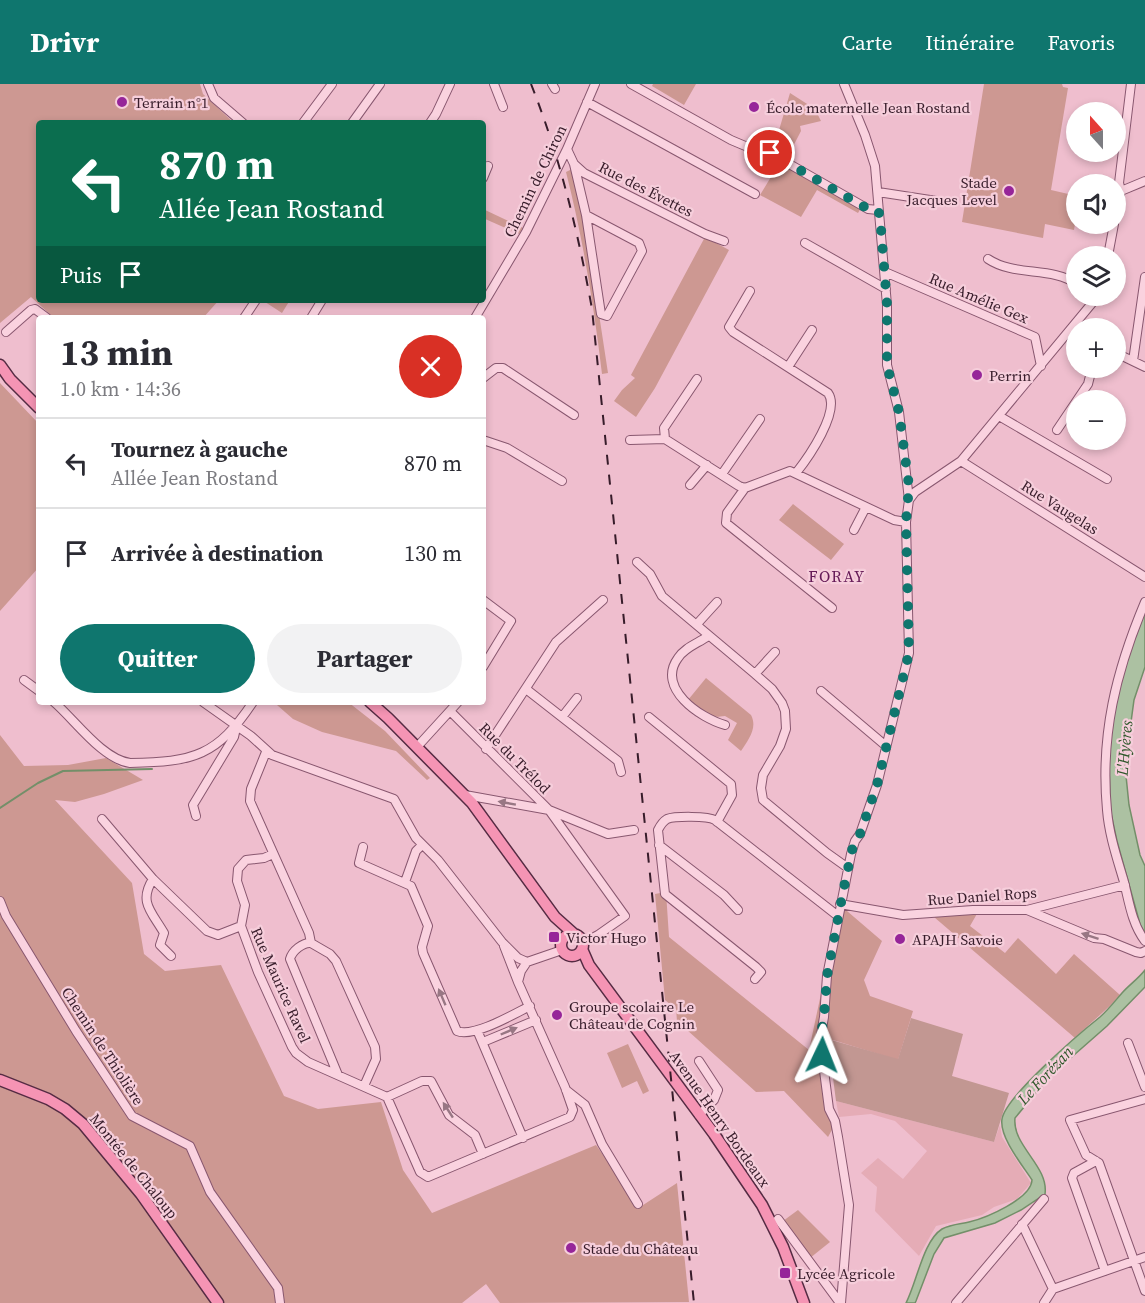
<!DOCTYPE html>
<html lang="fr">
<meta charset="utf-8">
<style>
body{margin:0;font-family:"Source Serif 4",serif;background:#f2f2f3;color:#2b2b33;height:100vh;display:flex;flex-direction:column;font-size:22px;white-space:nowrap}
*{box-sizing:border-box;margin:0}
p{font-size:20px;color:#7c7c81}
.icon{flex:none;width:33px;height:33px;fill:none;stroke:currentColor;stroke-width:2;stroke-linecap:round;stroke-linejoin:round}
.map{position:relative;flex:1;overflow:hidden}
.details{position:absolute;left:36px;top:231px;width:450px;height:390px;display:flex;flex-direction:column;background:#fff;border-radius:6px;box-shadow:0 3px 9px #0003}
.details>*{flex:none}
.banner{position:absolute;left:36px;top:36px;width:450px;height:183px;border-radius:6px;box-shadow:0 3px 9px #0003;background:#0b6e4f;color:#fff;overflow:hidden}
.needle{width:39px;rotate:339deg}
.controls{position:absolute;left:1066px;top:18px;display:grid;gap:12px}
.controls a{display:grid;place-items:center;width:60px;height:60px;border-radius:50%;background:#fff;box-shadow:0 3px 9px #0003;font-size:30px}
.pin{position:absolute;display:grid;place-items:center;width:51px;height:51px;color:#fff;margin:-26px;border:3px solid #fff;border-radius:50%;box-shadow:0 2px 6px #0007}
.me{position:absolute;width:66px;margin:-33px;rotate:2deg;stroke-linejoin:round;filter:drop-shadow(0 0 4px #0008)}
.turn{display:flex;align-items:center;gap:21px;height:126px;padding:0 24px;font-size:27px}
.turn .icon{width:78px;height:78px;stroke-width:2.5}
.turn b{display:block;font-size:42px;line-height:51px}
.then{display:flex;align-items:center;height:57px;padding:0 24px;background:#0003;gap:12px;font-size:22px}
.round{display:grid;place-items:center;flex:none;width:63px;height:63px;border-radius:32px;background:#f2f2f3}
.summary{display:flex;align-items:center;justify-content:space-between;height:102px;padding:0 24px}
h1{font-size:36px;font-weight:700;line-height:45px}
.button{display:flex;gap:12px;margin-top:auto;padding:12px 24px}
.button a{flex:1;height:69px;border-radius:36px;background:#0f766e;color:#fff;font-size:24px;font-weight:700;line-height:69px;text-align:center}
.button a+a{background:#f2f2f3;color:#2b2b33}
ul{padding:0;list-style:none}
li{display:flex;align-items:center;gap:18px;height:90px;padding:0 24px;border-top:2px solid #e1e1e2}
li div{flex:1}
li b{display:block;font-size:22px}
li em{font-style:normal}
header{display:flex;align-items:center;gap:36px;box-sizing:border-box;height:84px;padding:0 30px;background:#0f766e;color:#fff}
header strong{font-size:28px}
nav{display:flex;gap:33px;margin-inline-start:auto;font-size:21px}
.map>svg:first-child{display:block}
</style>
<header>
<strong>Drivr</strong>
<nav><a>Carte</a><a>Itinéraire</a><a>Favoris</a></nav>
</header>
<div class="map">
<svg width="1145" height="1219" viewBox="0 0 1145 1219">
<rect width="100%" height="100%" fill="#efbece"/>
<path fill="#e5acb6" d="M836,1017L994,1058L1000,1041L1002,1053L1031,1099L1017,1115L994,1123L982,1131L936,1142L919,1172L875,1127L877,1103L861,1089L878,1074L903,1095L927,1067L895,1037L871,1030L839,1033Z"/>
<path fill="#cd9892" d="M0,0H200L203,10L234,39H39V216H219L203,234H54L31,213L0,239Z
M653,0H696L684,21L652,2Z
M984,0H1062L1063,3L1068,4L1051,106L1077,112V128L1074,146L1045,140L1043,154L962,138Z
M790,9L815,25L821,37L800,42L801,47L786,76L777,71L774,63Z
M780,78L861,124L858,129L817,106L801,133L760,111Z
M572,85L584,132L608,289L602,290C594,222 583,155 566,88Z
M483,125L523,144L519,150L483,134Z
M705,153L729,166L655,304L636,333L614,317L622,306L635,294L631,291Z
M262,216H290L282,229Z
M0,299L39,340V483L0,527Z
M793,420L844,460L831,476L779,436Z
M706,594L751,631C758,644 748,656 741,667L728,656L737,639L725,632C704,635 704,628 688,616Z
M264,618H348L385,647L430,694L427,696L396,667L322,648L293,635L277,621L263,620Z
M0,651L24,682L68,681L106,674L143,696L104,710L75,718L55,716L132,799L144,870L165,887L221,881L284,1012L318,1025L381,1018L403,1086L432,1129L596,1061L640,1123L677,1099L689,1218L500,1219L486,1200L462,1219H0Z
M666,808L669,853L809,966L840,821L882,857L864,896L870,912L913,927L898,976L833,956L818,963L827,1027L833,1044L828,1053L784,1007L756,1008L677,937L676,925L665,916L655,810Z
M978,828L970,842L1005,869L1018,854L1056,890L1074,870L1120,911C1106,927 1090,939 1075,954L934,833Z
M628,960L649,1007L643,1010L637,997L622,1004L607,969Z
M798,1126L830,1158L810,1174L783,1137Z"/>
<path fill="#c29792" d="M911,934L963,950L952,992L1009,1009L994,1058L836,1017L828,955L898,975Z"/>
<path fill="#acc1a2" stroke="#738f69" stroke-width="1.5" d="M1145,523V583L1134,616L1125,682L1129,721L1140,771L1145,782V850L1140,840L1117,757L1110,725L1109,670L1116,610Z
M1145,886V903L1107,942L1049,993L1015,1034C1012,1062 1049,1082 1045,1110L1021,1126L995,1139L944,1154L934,1170L916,1217L915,1219H906C917,1198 923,1157 942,1145C951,1140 960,1140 969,1138C986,1134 1031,1115 1032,1096C1023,1082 999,1053 1002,1035C1006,1012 1080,949 1100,933C1108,926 1115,917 1122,909C1129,901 1138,895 1145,886Z"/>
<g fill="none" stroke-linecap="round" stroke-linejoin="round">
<path stroke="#738f69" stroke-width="2" d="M0,724L38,699L63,687L152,685"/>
<g stroke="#88576f" stroke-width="10">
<path id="minor" d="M208,0L214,14L243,39
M494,0L503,23
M552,0L555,5
M631,0L731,56L750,64L770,69L868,125L878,126
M587,18L755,110
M303,39L332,0
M352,39L380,0
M430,39L436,30L450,0
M567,65L574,80L584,89L705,150L724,157
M574,80L586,131L639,159L642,167L607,232L601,230L586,131
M483,94L488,82
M1121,107L1145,97
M878,108L943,118
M1116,124L1121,107L1119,99L1131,0
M805,159L886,205
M1108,172L1114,140
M988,175C1015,193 1051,182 1077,200
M885,188L1035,253L1041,282
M750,207L729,243L733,248L828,309C841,327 808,374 796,389
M244,234L256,216
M311,234L322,216
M475,234L526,148L567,65L595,0
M6,248L31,226L35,225L47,234
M1116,269L1145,283
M1133,277L1145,193
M788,283L812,246
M483,294L496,284H503L574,331
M999,332L1107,395
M1057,346L1088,300L1092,284
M665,355L664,344L697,295
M483,356L507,364L562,397
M630,356L665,355L739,402L745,404L790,387L894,436L906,438
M961,377L1145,493
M722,390L760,335
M690,401L707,381
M745,404L727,429L726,439L832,524
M909,416L915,408L961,377L1098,212
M854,446L866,423
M637,478L650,490L662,512L755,590L772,605L782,619L785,627L786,645L780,662L763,691L761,704L763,716L827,769L848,784
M483,516L511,537L483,583
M1145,518C1116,587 1100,651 1107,726C1109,751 1117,774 1124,798C1129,818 1132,840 1145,857
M697,540L717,518
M708,552C699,559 685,563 678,574C656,604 700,634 725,641
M755,590L775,568
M24,596L39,607
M526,605L618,677L621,688
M821,607L886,662
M54,618C75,636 102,675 130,679C194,678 217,672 253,618
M203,618L251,652L272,671L394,715L416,754L438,776L502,858L518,874L527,878L562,866
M450,627L549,726L608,750L634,746
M562,633L577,614
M649,633L731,700L732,711L717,738
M417,663L458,618
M486,665L556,558L603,516
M266,668L251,705L250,717L309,849L311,859
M465,711L549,726L625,832L598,851L583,859
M196,732L193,721L234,653L236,644
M102,735L153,795L207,847L218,851L241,842
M659,761L724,811L738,826
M363,763L359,779L411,802L428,842L422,863L423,869L457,947C473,954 514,930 530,922
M273,770L264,774L246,776L238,785L237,797L245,821L241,842L258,888L292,963L296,969L308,978L387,1013
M153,795C138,818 152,828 164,849L160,861L171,872
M405,798L416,767L422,761
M0,817L6,832L76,947L132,1032L190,1062L210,1108L278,1204L280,1219
M840,820L903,831L973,826H1027L1125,801
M1027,826L1094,854L1104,855L1136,868L1141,869L1145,867
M311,859L330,870L336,877L375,963L376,975L364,1002
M311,859C303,858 292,867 290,875L338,991
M504,862L518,898
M755,895L761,888L756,883L665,810L658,746C660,742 662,738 667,735C675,732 708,732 715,736L838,832
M477,946L523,1054
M483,958L536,936
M1128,959L1145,1003
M699,977L718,1006L714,1016L699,1031
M566,1006L585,1021L602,1060L638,1120
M387,1013L420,1088L428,1093L570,1033L573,1026L565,1003L518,898L521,887L527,878
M387,1013L422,997H431L449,1031L475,1051L483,1070
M1145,1015L1070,1036L1086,1071L1099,1079L1145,1207
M1096,1077L1074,1089L1072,1094L1105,1187
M778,1135L840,1219
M1022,1140L1053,1205
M841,1219L849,1121L838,1053L835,1037L829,1025L820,956L824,933L827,892L851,770L855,757L860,750L877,701L909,569L906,438L909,416L899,328L887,281V221L875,82L865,51L844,0
M956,1219L1044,1115
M1044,1219L1053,1205L1145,1173"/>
</g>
<g stroke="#552b43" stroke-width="13">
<path id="major" d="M0,281L10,295L39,324
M370,618L388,634L472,719L555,833L574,850
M561 861a11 11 0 1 1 22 0a11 11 0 1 1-22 0Z
M582,865L589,881L714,1050L762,1121L783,1163L804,1219
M0,996L48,1015L65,1025L83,1040L141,1110L218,1219"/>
</g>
<use href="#minor" stroke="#fad2df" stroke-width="8"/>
<use href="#major" stroke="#f594b4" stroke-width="10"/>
<path stroke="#371c2a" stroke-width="2" stroke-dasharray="10 10" stroke-linecap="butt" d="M531,0C560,73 578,148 592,225L694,1219"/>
</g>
<defs><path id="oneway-solid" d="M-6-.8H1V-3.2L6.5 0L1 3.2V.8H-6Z" transform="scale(1.5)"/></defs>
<g fill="#987784">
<use href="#oneway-solid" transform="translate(507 719) rotate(-170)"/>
<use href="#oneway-solid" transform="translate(1090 852) rotate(-162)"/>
<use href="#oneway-solid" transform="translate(442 913) rotate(-113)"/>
<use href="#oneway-solid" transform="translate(509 947) rotate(-23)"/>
<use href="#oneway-solid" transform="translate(448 1026) rotate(-123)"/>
</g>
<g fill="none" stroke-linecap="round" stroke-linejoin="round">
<path stroke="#0f766e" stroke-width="10" stroke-dasharray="0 18" d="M770,69L868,125L878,126L880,132L887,220V281L899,328L909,402L906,438L909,569L877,701L860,750L853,762L844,803L827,892L824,933L820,956L822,971"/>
</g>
<g fill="#962599" stroke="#f6cedb" stroke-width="2">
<circle cx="122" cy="18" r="6"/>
<circle cx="754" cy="23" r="6"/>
<circle cx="1009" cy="107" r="6"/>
<circle cx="977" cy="291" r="6"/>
<rect x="548" y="847" width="12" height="12" rx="3"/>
<circle cx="900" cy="855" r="6"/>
<circle cx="557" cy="931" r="6"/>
<circle cx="571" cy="1164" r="6"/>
<rect x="779" y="1183" width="12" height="12" rx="3"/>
</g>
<g text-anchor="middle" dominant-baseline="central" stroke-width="4.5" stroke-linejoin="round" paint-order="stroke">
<g font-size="15" fill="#371c2a" stroke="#f6cedb" text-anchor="start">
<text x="134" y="18">Terrain n°1</text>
<text x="766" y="23">École maternelle Jean Rostand</text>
<text x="997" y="98" text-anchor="end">Stade<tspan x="997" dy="17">Jacques Level</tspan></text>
<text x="989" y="291">Perrin</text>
<text x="566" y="853">Victor Hugo</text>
<text x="912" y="855">APAJH Savoie</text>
<text x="569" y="922">Groupe scolaire Le<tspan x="569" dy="17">Château de Cognin</tspan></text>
<text x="583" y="1164">Stade du Château</text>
<text x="797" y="1189">Lycée Agricole</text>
</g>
<g font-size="15" fill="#371c2a" stroke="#f6cedb">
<text transform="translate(535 97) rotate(-64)">Chemin de Chiron</text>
<text transform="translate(646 105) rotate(27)">Rue des Évettes</text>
<text transform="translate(979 214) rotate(23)">Rue Amélie Gex</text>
<text transform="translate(1060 423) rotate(32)">Rue Vaugelas</text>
<text transform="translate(515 674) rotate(45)">Rue du Trélod</text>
<text transform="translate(982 812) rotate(-4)">Rue Daniel Rops</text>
<text transform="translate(281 901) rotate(66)">Rue Maurice Ravel</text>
<text transform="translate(103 962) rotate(57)">Chemin de Thiolière</text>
<text transform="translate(720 1035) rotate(55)">Avenue Henry Bordeaux</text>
<text transform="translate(134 1082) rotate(51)">Montée de Chaloup</text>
</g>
<g font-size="16" letter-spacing="1.5" fill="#651a57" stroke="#f6cedb">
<text x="837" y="492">FORAY</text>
</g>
<g font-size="16" font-style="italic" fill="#2e572a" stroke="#f6cedb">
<text transform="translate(1124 664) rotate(-85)">L'Hyères</text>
<text transform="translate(1045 991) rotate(-47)">Le Forézan</text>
</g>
</g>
</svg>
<div class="controls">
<a><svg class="needle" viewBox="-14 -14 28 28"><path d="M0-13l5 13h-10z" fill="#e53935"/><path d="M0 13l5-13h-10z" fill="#7c7c81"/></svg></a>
<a><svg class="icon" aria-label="sound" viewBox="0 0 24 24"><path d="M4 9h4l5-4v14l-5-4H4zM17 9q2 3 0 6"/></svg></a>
<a><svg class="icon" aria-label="layers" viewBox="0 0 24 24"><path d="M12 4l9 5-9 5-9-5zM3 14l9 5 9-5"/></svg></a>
<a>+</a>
<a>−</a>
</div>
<div class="pin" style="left:770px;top:69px;background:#d93025"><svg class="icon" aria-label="arrive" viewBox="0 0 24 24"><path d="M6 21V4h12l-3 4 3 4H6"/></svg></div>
<svg class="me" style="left:822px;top:971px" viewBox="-20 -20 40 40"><path d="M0-17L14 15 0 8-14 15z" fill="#0f766e" stroke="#fff" stroke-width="4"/></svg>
<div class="banner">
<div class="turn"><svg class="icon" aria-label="left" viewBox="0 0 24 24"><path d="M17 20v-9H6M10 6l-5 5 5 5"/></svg><div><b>870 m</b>Allée Jean Rostand</div></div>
<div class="then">Puis<svg class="icon" aria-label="arrive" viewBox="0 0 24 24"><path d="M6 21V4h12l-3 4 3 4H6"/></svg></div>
</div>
<section class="details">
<div class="summary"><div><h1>13 min</h1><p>1.0 km · 14:36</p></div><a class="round" style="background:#d93025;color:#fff"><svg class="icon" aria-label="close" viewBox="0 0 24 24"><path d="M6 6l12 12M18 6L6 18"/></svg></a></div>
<ul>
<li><svg class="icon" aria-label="left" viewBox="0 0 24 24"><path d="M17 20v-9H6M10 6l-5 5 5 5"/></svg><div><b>Tournez à gauche</b><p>Allée Jean Rostand</p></div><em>870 m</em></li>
<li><svg class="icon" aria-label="arrive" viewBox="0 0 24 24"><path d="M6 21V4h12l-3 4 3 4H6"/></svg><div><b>Arrivée à destination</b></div><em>130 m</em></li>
</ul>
<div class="button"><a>Quitter</a><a>Partager</a></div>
</section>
</div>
